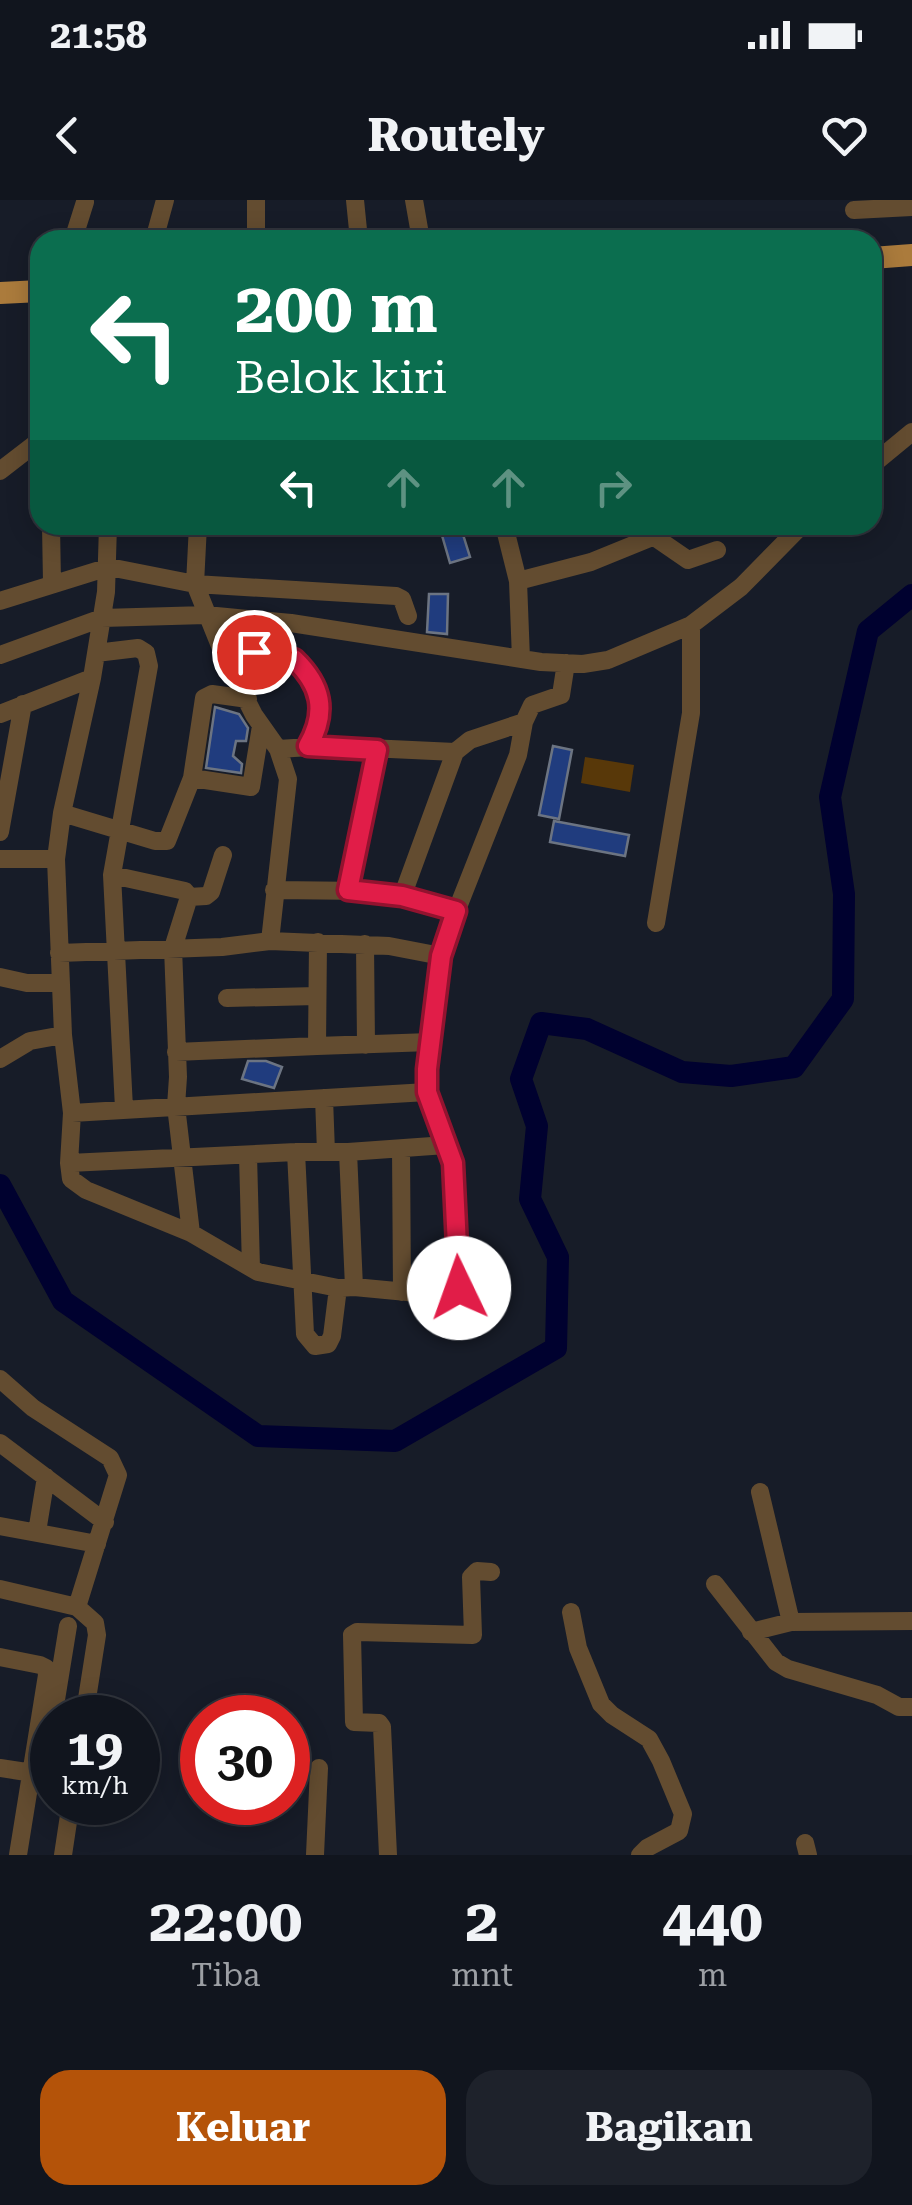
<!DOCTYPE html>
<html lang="id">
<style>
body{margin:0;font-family:"Roboto Serif",serif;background:#1e222b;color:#f1f3f6;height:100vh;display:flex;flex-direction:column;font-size:38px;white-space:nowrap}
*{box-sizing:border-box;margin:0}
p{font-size:32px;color:#9c9fa4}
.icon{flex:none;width:55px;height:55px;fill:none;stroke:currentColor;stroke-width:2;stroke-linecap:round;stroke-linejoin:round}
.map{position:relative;height:1655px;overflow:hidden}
.drawer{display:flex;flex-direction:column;background:#11151e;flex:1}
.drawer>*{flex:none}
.top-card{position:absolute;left:30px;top:30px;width:852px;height:305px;border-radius:30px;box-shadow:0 5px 25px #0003,0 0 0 2px #30343c;background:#0b6e4f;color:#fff;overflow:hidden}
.speed{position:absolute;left:30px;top:1495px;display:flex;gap:20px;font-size:50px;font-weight:700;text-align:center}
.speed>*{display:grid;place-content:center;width:130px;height:130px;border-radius:50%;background:#11151e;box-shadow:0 5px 25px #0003,0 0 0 2px #30343c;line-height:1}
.speed small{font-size:25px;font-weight:400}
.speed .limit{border:15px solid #d22;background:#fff;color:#111}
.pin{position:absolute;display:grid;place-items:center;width:85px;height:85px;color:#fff;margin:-42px;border:5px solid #fff;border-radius:50%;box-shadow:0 2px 10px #0007}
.me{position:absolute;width:110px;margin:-55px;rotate:357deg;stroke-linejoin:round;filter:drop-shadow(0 0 8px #0008)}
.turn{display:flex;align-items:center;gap:35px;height:210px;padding:0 40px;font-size:45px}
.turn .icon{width:130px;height:130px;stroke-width:2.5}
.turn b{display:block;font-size:70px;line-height:85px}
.lanes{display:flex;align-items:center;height:95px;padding:0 40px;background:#0003;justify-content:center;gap:50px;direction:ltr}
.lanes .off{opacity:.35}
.eta{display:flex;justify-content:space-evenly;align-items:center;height:170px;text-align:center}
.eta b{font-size:60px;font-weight:700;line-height:70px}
.action{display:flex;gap:20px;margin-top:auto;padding:20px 40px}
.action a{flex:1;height:115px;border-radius:30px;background:#b45309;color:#fff;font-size:40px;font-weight:700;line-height:115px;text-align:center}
.action a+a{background:#1e222b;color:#f1f3f6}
.status{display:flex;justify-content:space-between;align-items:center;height:70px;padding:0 50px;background:#11151e;direction:ltr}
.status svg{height:28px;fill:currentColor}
header{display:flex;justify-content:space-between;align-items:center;height:130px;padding:0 40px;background:#11151e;font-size:45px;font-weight:700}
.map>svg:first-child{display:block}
</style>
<div class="status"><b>21:58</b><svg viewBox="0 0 49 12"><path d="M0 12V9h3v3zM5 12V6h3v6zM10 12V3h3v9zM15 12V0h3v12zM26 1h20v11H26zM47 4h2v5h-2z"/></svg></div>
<header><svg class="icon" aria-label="back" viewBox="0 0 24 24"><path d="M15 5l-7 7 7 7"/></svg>Routely<svg class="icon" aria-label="heart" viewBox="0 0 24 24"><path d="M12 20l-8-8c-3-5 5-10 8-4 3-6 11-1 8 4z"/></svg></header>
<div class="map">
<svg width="912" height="1655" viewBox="0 0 912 1655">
<rect width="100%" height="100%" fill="#171c28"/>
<path fill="#583809" d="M585,557L634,565L630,592L581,583Z"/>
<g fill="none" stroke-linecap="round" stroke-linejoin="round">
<path stroke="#00012f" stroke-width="22" d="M0,985L63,1101L258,1236L395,1241L556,1148L558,1057L530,999L537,926L521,879L541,823L587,829L682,872L731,876L794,867L843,799L844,694L830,597L868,431L912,395"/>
</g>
<path fill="#203c7e" stroke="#6c7482" stroke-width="2.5" d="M439,325H460L470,357L450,363Z
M429,394H448L447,434L427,432Z
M215,507L239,514L248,528L246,541H236L233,556L242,564L241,573L206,568Z
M553,546L572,550L559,619L539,615Z
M554,621L629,635L625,656L550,642Z
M248,861H266L282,867L274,888L242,879Z"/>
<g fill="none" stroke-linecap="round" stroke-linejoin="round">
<path stroke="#634c30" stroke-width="18" d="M355,0L359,40
M414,0L421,40
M854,10L912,7
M73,40L85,2
M154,40L165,0
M256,40V0
M872,265L912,232
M0,271L40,240
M51,325L52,383
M108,325L106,392L92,478L62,613L56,659L63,835L72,913L69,963L71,979L86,990L191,1033L258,1072L338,1088L354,1087L449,1096L456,1094L459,1087L453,963L427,892L435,804L447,735L518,555L524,522L470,540L455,552L326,546L278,549
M198,325L195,384L222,451L254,515L278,549L288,579L270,741
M504,325L518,381L521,459
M518,381L591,362L650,338H656L688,360L717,350
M0,401L109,367L195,384L396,396L402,399L408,416
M222,451L286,456C325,468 325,516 308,546
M96,453L138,448L146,453L149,466L112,675L124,908
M0,455L102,418L206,415L291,423L541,462L583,464L608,460L691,425L741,387L802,325
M0,514L92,478
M524,522L532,505L561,495L566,463
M192,578L251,587L261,526
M62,613L155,641H167L192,578L204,498L212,494L248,499
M0,632L23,504
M0,659H56
M112,675L185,691L189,697L206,696L211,692L223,655
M274,690L366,691L456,711
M348,690L377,550
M189,697L173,748L178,877L176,906L191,1033
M402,697L455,552
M656,723L691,513V425
M365,744L366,845
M59,753L222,747L270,741L389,746L441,756
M0,777L27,783H60
M227,798L317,796
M317,846L430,842
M176,852L317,846L318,742
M0,859L30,841L63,835
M324,898L326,952
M72,913L427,892
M401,949L402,1092
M348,952L446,945
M248,955L251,1068
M69,963L296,952
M338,1088L332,1136L328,1144L315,1146L305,1134L296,952H348L354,1087
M0,1179L33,1208L110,1258L118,1275L77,1407L0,1389
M0,1243L105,1322
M760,1292L791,1422L912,1421
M0,1326L97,1344
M37,1332L46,1277
M715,1384L776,1462L788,1469L877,1495L899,1507H912
M77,1407L95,1423L97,1435L84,1518
M571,1412L578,1448L601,1504L612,1515L649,1539L661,1561L683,1614L679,1631L647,1648L640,1655
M751,1432L791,1422
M0,1457L40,1465L46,1468L47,1475L18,1655
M53,1518L68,1426
M0,1568L33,1573
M805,1643L808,1655
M63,1655L71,1602
M315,1655L319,1568
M388,1655L382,1527L379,1523L354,1522L352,1435L357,1432L473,1435L471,1377L477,1371L491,1372"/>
<path stroke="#ab7b3c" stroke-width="22" d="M872,58L912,55
M0,93L40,91"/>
</g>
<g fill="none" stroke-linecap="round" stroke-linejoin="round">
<g stroke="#92132f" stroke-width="25">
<path id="route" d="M254,452L294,459C321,485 328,511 308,546L377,550L348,690L402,696L456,711L441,756L427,869V892L453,963L459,1088"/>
</g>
<use href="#route" stroke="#e11d48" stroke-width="18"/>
</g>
</svg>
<div class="speed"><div>19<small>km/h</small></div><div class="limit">30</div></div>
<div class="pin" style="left:254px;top:452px;background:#d93025"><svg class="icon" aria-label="arrive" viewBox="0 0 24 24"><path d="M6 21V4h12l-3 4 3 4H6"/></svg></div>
<svg class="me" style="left:459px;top:1088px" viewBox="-20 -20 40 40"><circle r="19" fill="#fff"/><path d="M0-13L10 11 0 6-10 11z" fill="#e11d48"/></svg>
<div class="top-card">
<div class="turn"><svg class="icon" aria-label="left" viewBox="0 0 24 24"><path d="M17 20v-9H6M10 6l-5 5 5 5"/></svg><div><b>200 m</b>Belok kiri</div></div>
<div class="lanes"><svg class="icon" aria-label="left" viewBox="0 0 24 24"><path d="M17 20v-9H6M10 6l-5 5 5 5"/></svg><svg class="icon off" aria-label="ahead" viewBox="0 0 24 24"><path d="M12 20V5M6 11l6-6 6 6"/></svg><svg class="icon off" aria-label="ahead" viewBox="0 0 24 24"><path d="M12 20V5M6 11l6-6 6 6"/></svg><svg class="icon off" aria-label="right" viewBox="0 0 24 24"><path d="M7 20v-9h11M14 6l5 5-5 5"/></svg></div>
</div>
</div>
<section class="drawer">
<div class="eta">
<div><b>22:00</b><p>Tiba</p></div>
<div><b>2</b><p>mnt</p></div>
<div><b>440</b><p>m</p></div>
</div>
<div class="action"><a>Keluar</a><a>Bagikan</a></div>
</section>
